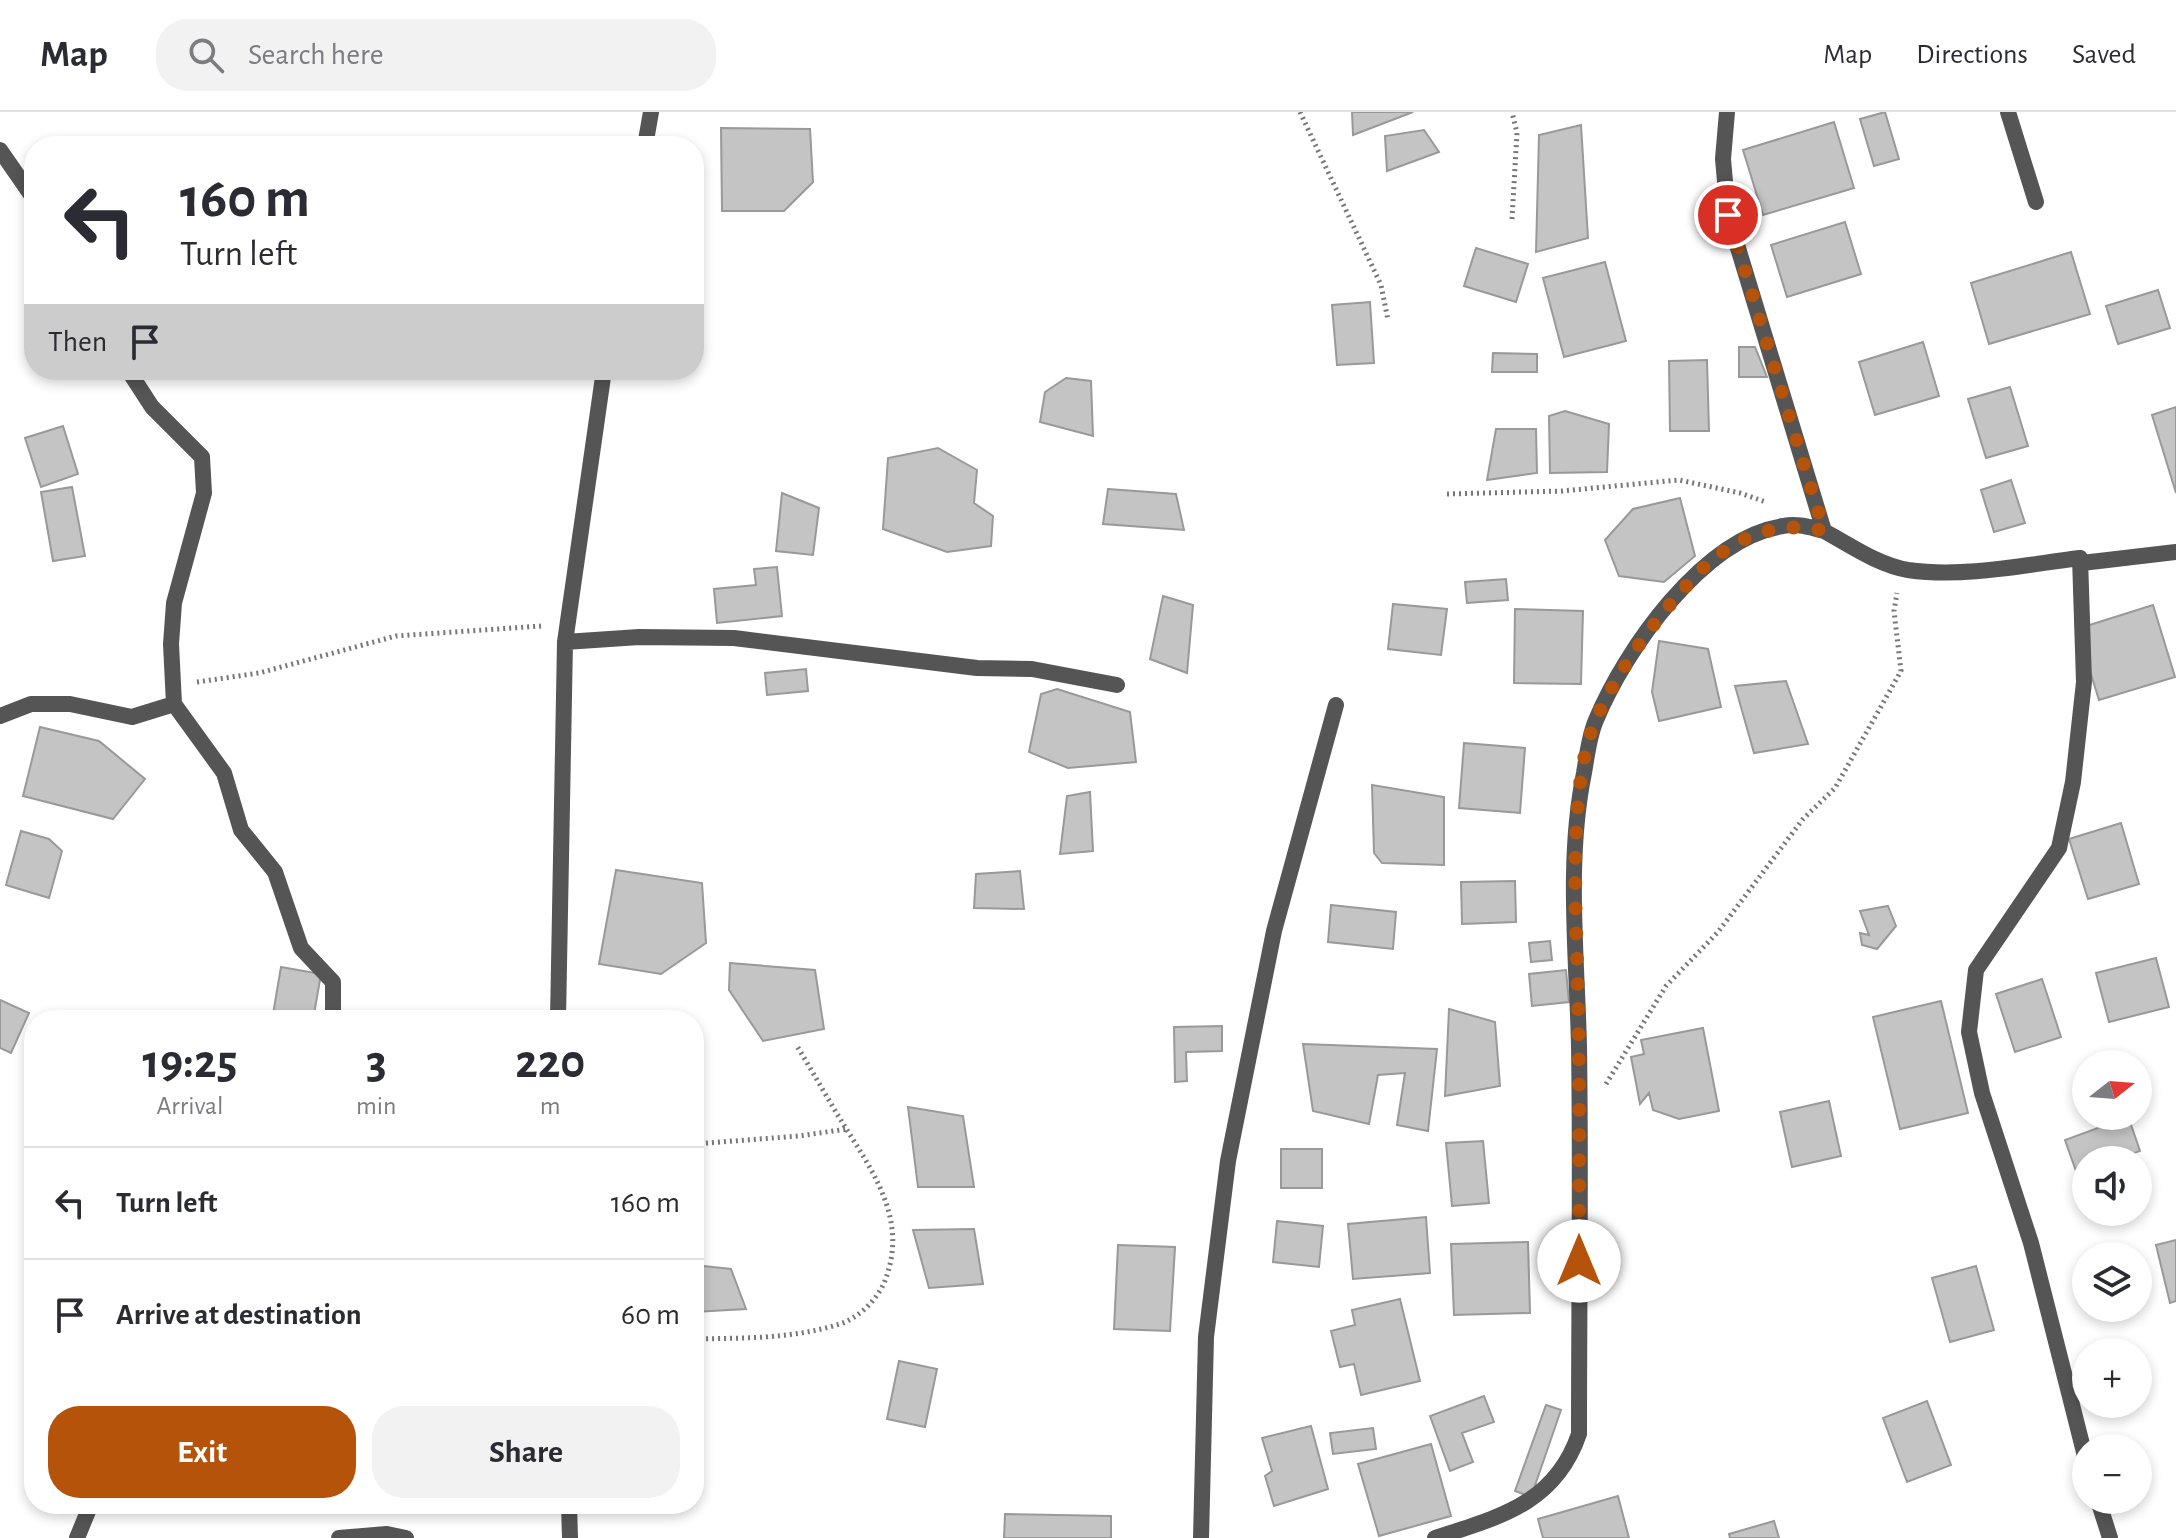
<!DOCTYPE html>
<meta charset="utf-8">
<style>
body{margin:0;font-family:"Alegreya Sans",sans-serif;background:#f2f2f3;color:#2b2b33;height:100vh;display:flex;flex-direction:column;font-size:30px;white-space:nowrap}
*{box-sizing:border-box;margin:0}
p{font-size:26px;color:#7c7c81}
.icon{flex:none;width:44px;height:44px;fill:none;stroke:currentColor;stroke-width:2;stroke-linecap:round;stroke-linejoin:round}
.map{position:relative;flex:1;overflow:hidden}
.details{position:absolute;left:24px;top:898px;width:680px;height:504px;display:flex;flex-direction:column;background:#fff;border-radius:32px;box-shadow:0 4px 12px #0003}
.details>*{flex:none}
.banner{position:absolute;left:24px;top:24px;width:680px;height:244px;border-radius:32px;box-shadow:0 4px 12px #0003;background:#fff;color:#2b2b33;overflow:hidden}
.needle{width:52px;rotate:73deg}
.buttons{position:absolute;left:2072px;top:938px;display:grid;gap:16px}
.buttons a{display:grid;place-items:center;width:80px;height:80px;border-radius:50%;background:#fff;box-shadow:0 4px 12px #0003;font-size:40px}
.pin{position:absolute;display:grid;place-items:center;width:68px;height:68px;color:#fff;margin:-34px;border:4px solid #fff;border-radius:50%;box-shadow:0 2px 8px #0007}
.me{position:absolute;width:88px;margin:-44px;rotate:0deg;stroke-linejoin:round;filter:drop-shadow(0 0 6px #0008)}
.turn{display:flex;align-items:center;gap:28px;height:168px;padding:0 24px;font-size:36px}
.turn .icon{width:104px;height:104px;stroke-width:2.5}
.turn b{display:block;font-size:56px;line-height:68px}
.then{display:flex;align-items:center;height:76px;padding:0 24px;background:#0003;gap:16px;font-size:30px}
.eta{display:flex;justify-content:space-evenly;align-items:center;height:136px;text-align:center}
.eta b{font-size:48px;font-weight:700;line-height:56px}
.action{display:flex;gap:16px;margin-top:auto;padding:16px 24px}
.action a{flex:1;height:92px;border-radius:32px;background:#b45309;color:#fff;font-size:32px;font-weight:700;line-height:92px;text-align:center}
.action a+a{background:#f2f2f3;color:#2b2b33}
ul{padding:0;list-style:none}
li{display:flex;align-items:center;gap:24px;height:112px;padding:0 24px;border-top:2px solid #e1e1e2}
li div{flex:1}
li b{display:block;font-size:30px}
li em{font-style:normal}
header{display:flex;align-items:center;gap:48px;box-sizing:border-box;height:112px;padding:0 40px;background:#fff;border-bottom:2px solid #e1e1e2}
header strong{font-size:38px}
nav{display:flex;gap:44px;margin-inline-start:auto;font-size:28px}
.search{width:560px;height:72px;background:#f2f2f3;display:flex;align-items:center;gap:20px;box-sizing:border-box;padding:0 28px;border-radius:32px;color:#7c7c81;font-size:30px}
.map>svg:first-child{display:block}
</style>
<header>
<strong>Map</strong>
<div class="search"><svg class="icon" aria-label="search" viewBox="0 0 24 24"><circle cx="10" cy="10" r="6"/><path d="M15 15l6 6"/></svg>Search here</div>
<nav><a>Map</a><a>Directions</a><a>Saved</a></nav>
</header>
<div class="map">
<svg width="2176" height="1426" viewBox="0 0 2176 1426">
<rect width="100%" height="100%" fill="#fff"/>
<path fill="#c4c4c4" stroke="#999" stroke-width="2" d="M1352,0H1413L1353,23Z
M1885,0L1899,47L1874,54L1860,7Z
M1834,10L1854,76L1763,103L1743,38Z
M1581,13L1588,126L1536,140L1539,23Z
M721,16L810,17L813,70L784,99H722Z
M1424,18L1439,40L1387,59L1385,24Z
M1845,110L1861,162L1787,185L1771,133Z
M1476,136L1528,152L1516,190L1464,174Z
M2071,140L2090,202L1989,232L1971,171Z
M1605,150L1626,229L1564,245L1543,166Z
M2158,178L2170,216L2118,232L2106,194Z
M1370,190L1374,251L1337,253L1332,193Z
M1923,230L1939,284L1875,303L1859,250Z
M1739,235H1755L1767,265H1739Z
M1493,241L1537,242V260H1492Z
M1707,248L1709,319H1670L1669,249Z
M1066,266L1091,269L1093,324L1040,310L1045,280Z
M2010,275L2028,334L1986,346L1968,287Z
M2176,295V381L2152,303Z
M1565,299L1609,312L1607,360L1550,361L1549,304Z
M63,314L78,362L41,375L25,326Z
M1496,317H1536L1537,361L1487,368Z
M938,336L977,358L974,391L993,404L991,434L947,440L883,417L888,346Z
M2011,368L2025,411L1994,420L1981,378Z
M72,375L85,444L53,449L41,380Z
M1108,377L1176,382L1184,418L1103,412Z
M782,381L819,396L813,443L776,439Z
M1680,386L1695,444L1664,470L1619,464L1605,428L1633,397Z
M777,455L782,504L717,511L714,477L756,473L754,457Z
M1506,467L1508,488L1467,491L1465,470Z
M1163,484L1193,493L1187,561L1150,547Z
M1393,492L1447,497L1441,543L1388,537Z
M2153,493L2175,565L2099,588L2077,517Z
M1515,497L1583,499L1581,572L1514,571Z
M1659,529L1708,537L1721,595L1659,609L1652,580Z
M806,557L808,579L767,583L765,561Z
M1786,569L1808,632L1754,641L1735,574Z
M1057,577L1130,600L1136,650L1068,656L1029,640L1041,582Z
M40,615L99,629L145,667L113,707L23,684Z
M1464,631L1525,636L1520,701L1459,696Z
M1372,673L1444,685V753L1382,751L1374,741Z
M1090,680L1093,739L1060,742L1067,684Z
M2121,711L2139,772L2088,787L2069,727Z
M21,719L49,727L62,739L49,786L6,773Z
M616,758L702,771L706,831L661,862L599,852Z
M1020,759L1024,797L974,796L976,762Z
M1515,769L1516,810L1462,812L1461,770Z
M1331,793L1396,800L1393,837L1328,830Z
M1888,794L1896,814L1877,837L1862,833L1860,821L1869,823L1860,799Z
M1550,829L1552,848L1531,850L1529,831Z
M2156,846L2169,895L2109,910L2096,861Z
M730,851L815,858L824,917L763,929L729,878Z
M281,855L321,862L313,908H272Z
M1566,858L1569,890L1532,894L1529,862Z
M2042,867L2061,925L2015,940L1996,882Z
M0,888L29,901L11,941L0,936Z
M1941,889L1968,1001L1900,1017L1873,905Z
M1449,897L1495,910L1500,974L1445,984Z
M1222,914V939L1186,940L1187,969L1175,970L1174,915Z
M1703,916L1719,999L1679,1007L1653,998L1649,981L1640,992L1631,945L1644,942L1641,928Z
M1303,932L1437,937L1428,1019L1397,1013L1405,961L1378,963L1369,1012L1313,999Z
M1829,989L1841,1044L1792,1055L1780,1000Z
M908,995L963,1004L974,1075H918Z
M2094,1004H2128L2140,1039L2115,1048H2086V1058L2077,1062L2065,1028L2098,1016Z
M1483,1029L1489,1091L1452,1094L1446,1031Z
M1281,1037H1322V1076H1281Z
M1426,1105L1430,1161L1353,1167L1348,1112Z
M1277,1109L1323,1114L1319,1155L1273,1150Z
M974,1117L983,1172L929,1176L913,1118Z
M2176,1128V1189L2170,1191L2156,1133Z
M1528,1130L1530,1201L1454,1203L1451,1132Z
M1118,1133L1175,1135L1170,1219L1114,1217Z
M694,1153L731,1157L746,1197L694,1200Z
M1976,1154L1994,1218L1950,1230L1932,1166Z
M1400,1187L1420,1269L1361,1283L1354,1252L1340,1255L1331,1219L1355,1213L1352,1198Z
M899,1249L937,1257L925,1315L887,1307Z
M1484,1284L1494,1310L1462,1321L1473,1350L1450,1359L1430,1304Z
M1927,1289L1951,1353L1907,1370L1883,1306Z
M1546,1293L1561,1298L1531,1385L1515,1379Z
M1311,1314L1328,1377L1274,1394L1265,1364L1272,1359L1262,1326Z
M1373,1316L1376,1337L1333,1342L1330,1321Z
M1431,1332L1451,1404L1379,1424L1358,1352Z
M1618,1384L1629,1426H1543L1538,1407Z
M1005,1402L1111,1404V1426H1004Z
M1774,1409L1779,1426H1730L1729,1422Z"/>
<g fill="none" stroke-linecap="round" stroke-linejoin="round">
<path stroke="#777" stroke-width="5" stroke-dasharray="2 4" stroke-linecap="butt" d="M1300,0L1381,173L1388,208
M1512,107L1517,21L1512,0
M1447,382L1562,379L1679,368L1740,381L1766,390
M197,570L259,561L396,524L541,514
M1606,972L1666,874L1718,820L1803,707L1835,676L1901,559L1894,499L1897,481
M694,1032L799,1024L847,1017
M694,1227C744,1226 792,1227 840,1212C858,1206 876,1189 884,1171C908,1113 878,1067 847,1018C830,991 814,962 797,934"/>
<path stroke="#555" stroke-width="16" d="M1727,0L1723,47L1728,103L1824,419C1850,433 1878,453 1908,458C1964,466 2024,453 2080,446L2082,451L2176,440
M2008,0L2036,90
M645,34L651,0
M0,38L34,87
M128,258L152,295L202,345L204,381L174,491L171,532L174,592L224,661L241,718L275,760L301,836L333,870V908
M2080,446L2084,570L2073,670L2059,736L1976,858L1969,920L1982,981L2031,1131L2086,1348
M565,530L639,525L734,526L977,556L1032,557L1117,573
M0,604L31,592H70L132,605L174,592
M558,908L565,530L604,258
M2098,1388L2110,1426
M569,1392L570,1426
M77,1426L91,1392
M339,1426L387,1422L406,1426
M1201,1426L1206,1225L1228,1049L1274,819L1336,593
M1435,1426C1499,1405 1555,1392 1579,1322C1579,1192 1581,1063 1579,934C1577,845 1566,749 1584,661C1587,644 1589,624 1596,608C1625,538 1703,426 1783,414C1797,411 1810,415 1824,419"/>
</g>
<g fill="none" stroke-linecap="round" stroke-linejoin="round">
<path stroke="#b45309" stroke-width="14" stroke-dasharray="0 25.2" d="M1579,1149C1579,1063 1580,976 1578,889C1577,813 1566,676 1596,607C1619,557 1651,513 1687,473C1723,431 1769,406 1824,419L1728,103"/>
</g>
</svg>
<div class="buttons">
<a><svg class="needle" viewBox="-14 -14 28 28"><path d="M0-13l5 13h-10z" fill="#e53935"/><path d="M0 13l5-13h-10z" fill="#7c7c81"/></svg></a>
<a><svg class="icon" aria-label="sound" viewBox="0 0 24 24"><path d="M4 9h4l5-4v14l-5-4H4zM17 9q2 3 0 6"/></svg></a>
<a><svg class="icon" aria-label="layers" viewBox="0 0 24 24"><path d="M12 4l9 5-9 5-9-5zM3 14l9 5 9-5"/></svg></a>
<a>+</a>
<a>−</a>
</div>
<div class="pin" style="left:1728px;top:103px;background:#d93025"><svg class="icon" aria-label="arrive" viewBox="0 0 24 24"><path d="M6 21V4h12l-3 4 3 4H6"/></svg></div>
<svg class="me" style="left:1579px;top:1149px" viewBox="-20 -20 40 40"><circle r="19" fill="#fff"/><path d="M0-13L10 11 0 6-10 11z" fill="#b45309"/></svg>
<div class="banner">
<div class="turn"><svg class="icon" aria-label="left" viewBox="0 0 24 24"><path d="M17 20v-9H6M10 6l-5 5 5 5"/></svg><div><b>160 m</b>Turn left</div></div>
<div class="then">Then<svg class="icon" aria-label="arrive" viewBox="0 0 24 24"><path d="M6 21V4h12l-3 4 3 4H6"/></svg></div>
</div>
<section class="details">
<div class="eta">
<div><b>19:25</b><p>Arrival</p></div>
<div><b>3</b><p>min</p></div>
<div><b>220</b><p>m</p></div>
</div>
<ul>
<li><svg class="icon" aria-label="left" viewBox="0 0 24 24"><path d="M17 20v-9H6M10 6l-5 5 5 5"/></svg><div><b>Turn left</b></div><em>160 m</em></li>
<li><svg class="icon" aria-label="arrive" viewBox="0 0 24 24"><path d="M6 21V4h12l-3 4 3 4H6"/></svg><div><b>Arrive at destination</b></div><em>60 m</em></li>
</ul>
<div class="action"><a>Exit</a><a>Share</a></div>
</section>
</div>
